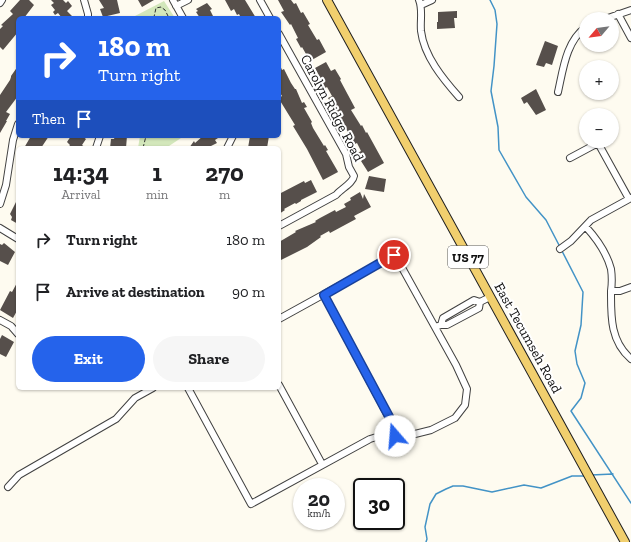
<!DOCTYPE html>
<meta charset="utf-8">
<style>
body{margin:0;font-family:"Zilla Slab",serif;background:#f6f6f6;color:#202124;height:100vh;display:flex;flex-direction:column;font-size:15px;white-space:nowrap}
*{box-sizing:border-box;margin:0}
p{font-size:13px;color:#757577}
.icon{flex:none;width:22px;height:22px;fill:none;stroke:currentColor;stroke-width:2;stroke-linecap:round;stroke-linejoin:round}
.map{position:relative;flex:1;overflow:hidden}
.drawer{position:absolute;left:16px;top:146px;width:265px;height:244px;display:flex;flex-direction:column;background:#fff;border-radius:6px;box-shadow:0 1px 3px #0004}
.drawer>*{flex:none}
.hud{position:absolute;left:16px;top:16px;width:265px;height:122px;border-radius:6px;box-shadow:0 1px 3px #0004;background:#2563eb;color:#fff;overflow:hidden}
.needle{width:26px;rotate:241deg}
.tools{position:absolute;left:579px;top:12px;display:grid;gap:8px}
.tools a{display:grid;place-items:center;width:40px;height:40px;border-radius:50%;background:#fff;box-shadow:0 1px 3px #0004;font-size:20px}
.speed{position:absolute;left:293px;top:478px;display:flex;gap:8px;font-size:20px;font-weight:700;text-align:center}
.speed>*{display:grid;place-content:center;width:52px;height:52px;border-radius:50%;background:#fff;box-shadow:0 1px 3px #0004;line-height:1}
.speed small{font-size:10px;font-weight:400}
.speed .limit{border:2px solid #111;border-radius:6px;background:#fff;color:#111}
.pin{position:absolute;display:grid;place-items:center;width:34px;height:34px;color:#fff;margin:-17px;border:2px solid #fff;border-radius:50%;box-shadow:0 1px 4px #0007}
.me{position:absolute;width:44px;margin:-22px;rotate:342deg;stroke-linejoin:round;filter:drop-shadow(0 0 3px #0008)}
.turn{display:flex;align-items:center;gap:14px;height:84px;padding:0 16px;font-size:18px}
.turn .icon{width:52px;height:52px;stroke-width:2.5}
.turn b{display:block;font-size:28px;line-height:34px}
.then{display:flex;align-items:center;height:38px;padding:0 16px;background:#0003;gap:8px;font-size:15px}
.eta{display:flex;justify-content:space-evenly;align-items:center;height:68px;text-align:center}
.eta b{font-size:24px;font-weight:700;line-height:28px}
.cta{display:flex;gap:8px;margin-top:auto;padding:8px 16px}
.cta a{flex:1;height:46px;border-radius:24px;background:#2563eb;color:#fff;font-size:16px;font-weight:700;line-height:46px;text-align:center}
.cta a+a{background:#f6f6f6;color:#202124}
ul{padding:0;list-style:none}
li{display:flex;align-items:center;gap:12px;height:52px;padding:0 16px}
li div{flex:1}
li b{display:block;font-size:15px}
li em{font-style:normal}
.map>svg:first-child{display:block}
</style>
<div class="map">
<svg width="631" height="542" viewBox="0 0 631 542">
<rect width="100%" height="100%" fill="#fefbf0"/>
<path fill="#d3e7bb" d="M164,1L175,18H135V16Z
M140,136H184L166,148H138Z"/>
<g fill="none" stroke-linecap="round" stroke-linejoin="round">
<path stroke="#4393c6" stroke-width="1.5" d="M490,0L495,10L497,24L494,66L491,91L498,127L499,150L526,197L546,220L560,247
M562,251L583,292L581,325L575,351L577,364L585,383L581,398L571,411L631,503
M591,475L613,474
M426,542L427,539L425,527L430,504L436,494L446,489L453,486H463L492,492L524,485L541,488L572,476H585"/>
</g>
<path fill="#564f4b" d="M20,0H29L34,5L24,18H18V32L3,50L0,47V29L3,26L1,25L13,14L10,11Z
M51,0H63L66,3L68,1L72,6L67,11L74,18H62L58,13L55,15L53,12L55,10L51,5L54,3Z
M99,0H117L120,13L103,17L100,9L104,8Z
M138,0H154L142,7Z
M225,0H245L256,18H241L239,14L237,15L234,9L231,11Z
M278,0H291L294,4L296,3L301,13L303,12L310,24L308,25L317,40L319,39L326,52L310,61L302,47L301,48L296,39L298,38L291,24L290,25L281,12L284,11Z
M207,3L212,9L210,10L214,18H200L196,12L198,11L196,9Z
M457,11V18H454L455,28L437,29V22H438V12Z
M545,41L558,46L552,65L546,63L544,67L536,65Z
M326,62L331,71L335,69L341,79L340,80L355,108L351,110L361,126L362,125L366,133L367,132L384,163L368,172L361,161L362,160L358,153L361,151L357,143L355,144L331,103L328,98L332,96L327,87L324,89L321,84L323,83L315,68Z
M279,63L282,70L284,69L291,83L295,89H296L302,103L304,102L307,107L304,108L312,122L311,123L313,128L324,146L325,145L328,150L326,151L337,170L338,172L323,180L307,149L293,126L295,125L279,99V98L282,96L279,91Z
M18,66V96L6,112L10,114L6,121H7L0,133V95L10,80L11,77V76Z
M536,89L546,110L536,115L527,102L524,104L521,98Z
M31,136H49L41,148H24Z
M71,136H82L86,139L82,145L86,148H68L70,145L67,142Z
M115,136H127L126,148H110L111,139H114Z
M203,136H221L215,140L217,143L207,148H189L194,141L195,143Z
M250,136H269L267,148H248Z
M369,176L386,179L384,192L365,189Z
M311,180L317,192L301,200V201L296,204L295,203L284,209L285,210L279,214V194L304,181L305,183Z
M360,192L363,199L364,194L371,207L354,216L356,219L330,233L329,231L320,236L321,237L307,247L279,261V242L296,232L295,231L316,222L315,221L320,218L335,210L336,212L346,207L344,204L351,200L350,198Z
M18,198V224L11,220L12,217L10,214Z
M4,243L15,252L8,265L0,261V244L2,245Z
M18,281V309L13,318L0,310L10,291L12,292Z
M2,335L14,342L6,357L0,354V339Z"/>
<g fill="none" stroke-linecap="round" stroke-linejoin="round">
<g stroke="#414141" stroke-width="8">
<path id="minor" d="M84,0L88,14V18
M173,0L183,18
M260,0L270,18
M419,0C423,10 420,20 421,31C424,56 443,79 459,97
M0,3L2,0
M421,5L432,0
M176,6L188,0
M618,14L631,38
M605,19L631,10
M279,34L346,154L349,167L354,176C353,183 341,189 336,195L279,226
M558,92C563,70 566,41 586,27
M96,148L100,136
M227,148L233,136
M570,158L598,143L629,199
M0,204L6,185L13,140L18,124
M586,227C596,238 607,254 611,269C612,276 612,284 611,291C611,316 610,341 631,359
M0,228L18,239
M560,249L571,241L591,220L631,198
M611,291H620L631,287
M324,295L393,425L395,435
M0,320L11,326L18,334
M441,325L443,318L474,300L480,302L490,297
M438,326L441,325H447L479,308L480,302
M279,385L322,464
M188,388L251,504L370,439L383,435H411L431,430L455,418L465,405L467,389L456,365L395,255L279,319
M8,487L19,475L116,419L135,398L153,388"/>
</g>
<g stroke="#1f1f1f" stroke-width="10">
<path id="major" d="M327,0L625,542"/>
</g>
<path stroke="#303030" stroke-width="1" stroke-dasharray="4 2" stroke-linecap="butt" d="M153,18L154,17L156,8L161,7L165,10L169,18
M143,148L146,136"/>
<use href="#minor" stroke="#fff" stroke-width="6"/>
<use href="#major" stroke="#f1cf6e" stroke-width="8"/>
</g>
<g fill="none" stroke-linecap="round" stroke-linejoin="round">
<g stroke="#184099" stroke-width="10">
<path id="route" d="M394,255L324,295L393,424L395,436"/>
</g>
<use href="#route" stroke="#2563eb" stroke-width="7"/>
</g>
<g text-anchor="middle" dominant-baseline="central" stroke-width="4" stroke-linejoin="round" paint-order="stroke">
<rect fill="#fff" stroke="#565656" stroke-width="1" x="448" y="246" width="40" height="22" rx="3"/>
<g font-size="13" font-weight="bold" fill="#0e0e0e">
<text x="468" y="257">US 77</text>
</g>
<g font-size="14" fill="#0e0e0e" stroke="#fff">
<text transform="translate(332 108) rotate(62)">Carolyn Ridge Road</text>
<text transform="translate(528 338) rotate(61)">East Tecumseh Road</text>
</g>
</g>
</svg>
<div class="tools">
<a><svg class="needle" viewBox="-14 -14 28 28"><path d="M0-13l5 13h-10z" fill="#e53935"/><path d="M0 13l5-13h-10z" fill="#757577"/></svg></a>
<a>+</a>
<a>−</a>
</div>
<div class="speed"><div>20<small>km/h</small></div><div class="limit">30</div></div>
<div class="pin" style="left:394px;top:255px;background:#d93025"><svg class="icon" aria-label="arrive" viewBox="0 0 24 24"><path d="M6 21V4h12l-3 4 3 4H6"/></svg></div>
<svg class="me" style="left:395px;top:436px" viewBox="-20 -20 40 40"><circle r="19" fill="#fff"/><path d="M0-13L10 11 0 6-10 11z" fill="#2563eb"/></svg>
<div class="hud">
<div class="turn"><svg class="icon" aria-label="right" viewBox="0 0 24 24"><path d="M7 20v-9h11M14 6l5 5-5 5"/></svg><div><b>180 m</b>Turn right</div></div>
<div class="then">Then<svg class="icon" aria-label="arrive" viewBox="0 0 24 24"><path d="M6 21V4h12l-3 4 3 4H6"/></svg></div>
</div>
<section class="drawer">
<div class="eta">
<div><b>14:34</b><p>Arrival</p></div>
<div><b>1</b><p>min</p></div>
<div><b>270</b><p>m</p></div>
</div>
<ul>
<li><svg class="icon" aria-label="right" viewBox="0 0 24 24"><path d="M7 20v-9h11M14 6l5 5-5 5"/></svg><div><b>Turn right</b></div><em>180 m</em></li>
<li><svg class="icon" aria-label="arrive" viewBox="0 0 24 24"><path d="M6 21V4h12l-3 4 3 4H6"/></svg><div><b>Arrive at destination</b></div><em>90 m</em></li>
</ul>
<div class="cta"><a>Exit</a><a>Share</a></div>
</section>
</div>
